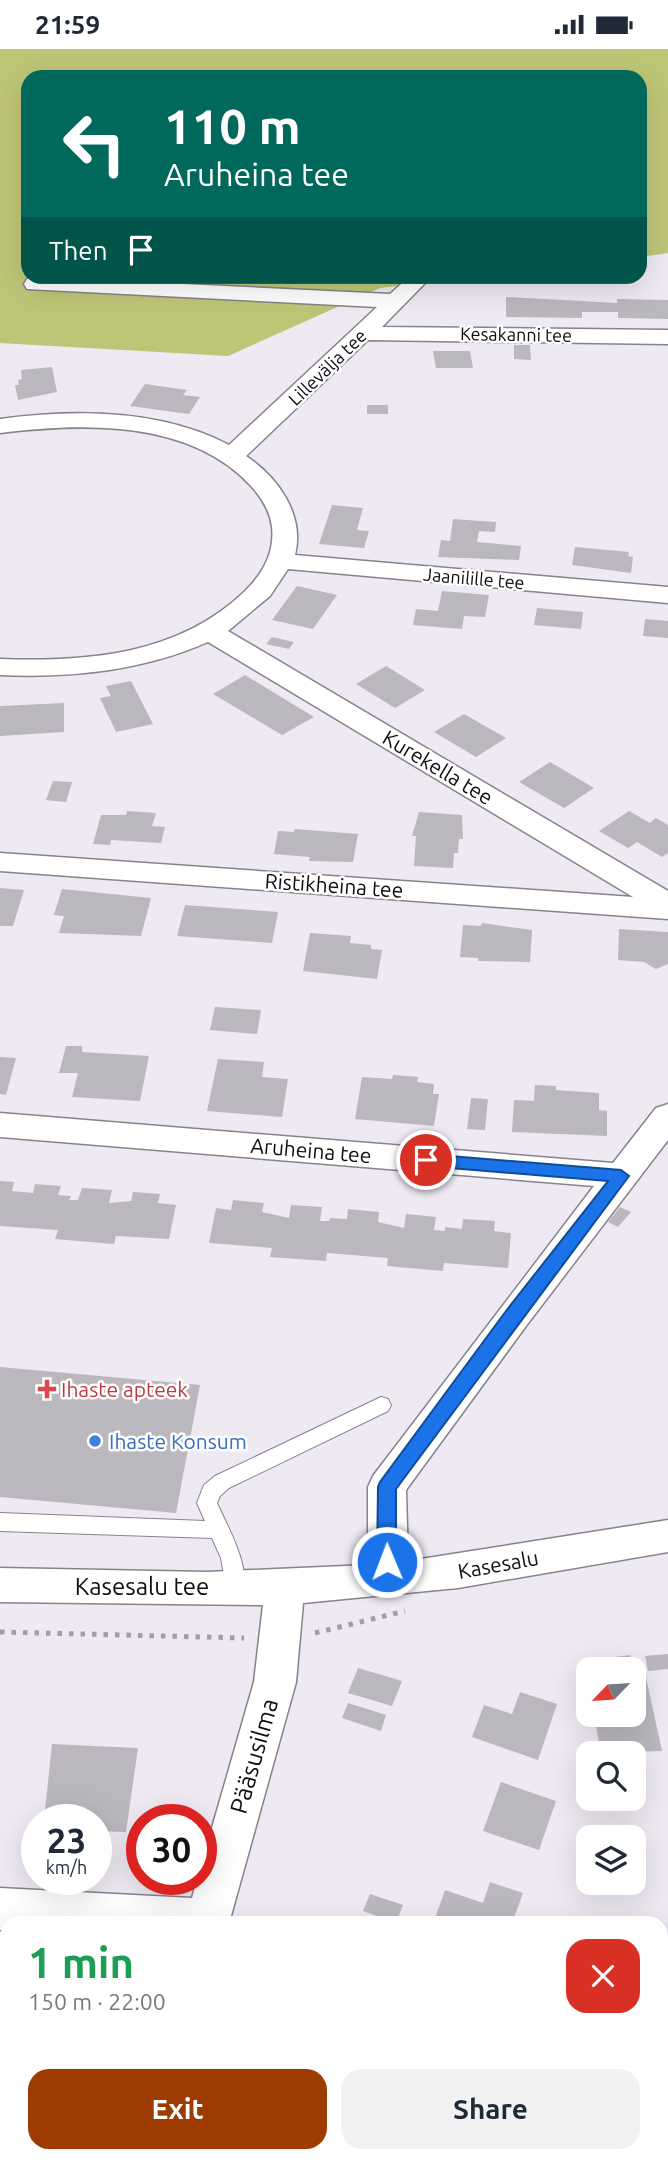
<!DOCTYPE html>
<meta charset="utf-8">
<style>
body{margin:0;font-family:Ubuntu,sans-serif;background:#f2f2f3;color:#1f2937;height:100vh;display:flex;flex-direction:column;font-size:26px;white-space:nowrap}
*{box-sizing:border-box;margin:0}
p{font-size:23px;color:#747a83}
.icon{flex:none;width:38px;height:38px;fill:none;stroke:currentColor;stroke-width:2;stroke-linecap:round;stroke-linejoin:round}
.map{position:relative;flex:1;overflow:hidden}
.panel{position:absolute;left:0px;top:1867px;width:668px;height:247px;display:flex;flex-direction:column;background:#fff;border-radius:21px 21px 0 0;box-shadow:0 7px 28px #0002}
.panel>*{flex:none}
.hud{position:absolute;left:21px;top:21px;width:626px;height:214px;border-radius:21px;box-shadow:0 7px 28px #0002;background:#00695c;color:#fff;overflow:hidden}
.needle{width:46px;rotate:245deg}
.controls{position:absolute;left:576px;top:1608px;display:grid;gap:14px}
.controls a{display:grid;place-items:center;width:70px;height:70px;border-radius:14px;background:#fff;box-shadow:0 7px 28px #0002;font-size:35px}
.speed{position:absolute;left:21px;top:1755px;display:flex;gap:14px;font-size:35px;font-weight:700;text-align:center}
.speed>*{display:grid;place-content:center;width:91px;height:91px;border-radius:50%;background:#fff;box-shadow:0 7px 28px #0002;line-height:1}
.speed small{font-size:18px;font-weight:400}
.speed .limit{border:10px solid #d22;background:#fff;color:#111}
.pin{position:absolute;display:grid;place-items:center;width:60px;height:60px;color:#fff;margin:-30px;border:4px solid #fff;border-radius:50%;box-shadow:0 2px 7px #0007}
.me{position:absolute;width:77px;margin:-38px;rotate:359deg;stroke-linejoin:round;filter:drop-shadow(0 0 5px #0008)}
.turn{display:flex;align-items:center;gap:24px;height:147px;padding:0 28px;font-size:32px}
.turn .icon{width:91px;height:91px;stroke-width:2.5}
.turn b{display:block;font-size:49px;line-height:60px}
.then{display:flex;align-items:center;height:66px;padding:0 28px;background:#0003;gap:14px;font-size:26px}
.round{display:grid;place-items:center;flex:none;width:74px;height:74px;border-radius:21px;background:#f2f2f3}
.summary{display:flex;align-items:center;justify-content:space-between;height:119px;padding:0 28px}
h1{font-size:42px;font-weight:700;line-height:52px;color:#1e9e55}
.button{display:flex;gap:14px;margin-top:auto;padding:14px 28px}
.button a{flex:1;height:80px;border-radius:21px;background:#9e3b00;color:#fff;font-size:28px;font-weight:700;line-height:80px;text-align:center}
.button a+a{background:#f2f2f3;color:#1f2937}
.status{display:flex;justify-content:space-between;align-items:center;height:49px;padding:0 35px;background:#fff;direction:ltr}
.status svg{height:19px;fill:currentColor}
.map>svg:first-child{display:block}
</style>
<div class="status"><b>21:59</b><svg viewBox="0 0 49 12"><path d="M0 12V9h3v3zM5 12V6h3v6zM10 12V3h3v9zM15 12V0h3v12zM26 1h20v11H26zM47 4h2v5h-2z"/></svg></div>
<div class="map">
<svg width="668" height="2113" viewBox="0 0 668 2113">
<rect width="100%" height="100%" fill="#eee9f2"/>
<path fill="#bfc577" d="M0,0H668V204L641,208L640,28H28V228H477L380,239L228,307L0,294Z"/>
<path fill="#bbb7bf" d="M506,248L617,254V250L668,251V270L618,269V263H582V269L506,268Z
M514,296H530L531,311L514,310Z
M433,302H470L473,319H436Z
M52,318L57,343L18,351L15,336H19L18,331L22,330L21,321Z
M145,335L187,341L183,346L200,348L189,365L130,357Z
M367,356H388V365H367Z
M332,456L363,459L357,481L369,482L364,499L319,495Z
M453,470L496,473L495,483L479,482L477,493L521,497L519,511L438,508L441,491L450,492Z
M575,498L629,503L628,507L633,508L631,524L572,516Z
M297,537L337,546L313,580L272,571Z
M442,542L489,546L485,568L464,567L462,580L413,576L416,560L438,562Z
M537,559L583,563L581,580L534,576Z
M645,570L668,572V589L643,587Z
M272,588L294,593L289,600L266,595Z
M386,617L425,641L395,659L356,635Z
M245,626L314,668L282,686L213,645Z
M131,632L153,675L116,683L100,649L111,647L106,637Z
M64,654V683L0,687V657Z
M464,665L506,689L476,708L434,683Z
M550,713L594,739L564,759L519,733Z
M53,732L72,733L66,753L46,751Z
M127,762L156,764L152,777L165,778L161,794L111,791L110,796L93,795L101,766H126Z
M629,762L650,774L656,769L668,776V804L662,808L637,793L628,799L599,782Z
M419,763L462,766L463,790H459L458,804H454L453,819L414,817L416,787H412Z
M295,780L358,785L353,813L309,812L310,808L274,805L278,782L294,783Z
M0,839L24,841L13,877H0Z
M62,840L151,849L141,887L59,884L64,867L54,866Z
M185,856L278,863L272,894L177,887Z
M482,874L532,881L530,913L478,912V909L460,908L463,876L481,877Z
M619,880L668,883V915L656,920L644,913L618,911Z
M310,884L351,887L350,894L371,896V900L382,901L377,930L303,922Z
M215,958L261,961L257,985L210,981Z
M66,997H82V1003L149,1007L140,1052L72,1048L78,1024H59Z
M0,1008L16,1009L6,1046L0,1045Z
M218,1010L264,1013L262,1028L288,1030L282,1068L207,1062Z
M393,1026L418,1028L417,1033L434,1035L433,1045H439L434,1077L355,1070L362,1028L392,1030Z
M535,1036L556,1037V1041L599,1044V1061L607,1062V1087L512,1083L514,1051L534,1052Z
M471,1049L488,1050L485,1081L467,1080Z
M0,1132L14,1133L12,1142L33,1144L35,1135L61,1137L58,1146L71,1147L69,1151H78L82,1139L112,1141L109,1154L131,1152L133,1143L160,1145L158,1154L176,1156L169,1190L116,1187L114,1195L55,1190L58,1181L0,1177Z
M233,1151L264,1154L262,1163L289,1169L291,1156L322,1158L320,1172H329L330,1169L347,1170L348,1160L379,1163L378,1173L404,1179L406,1165L436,1168L434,1181L445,1182V1178L462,1180L463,1170L495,1172L494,1182L511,1184L508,1219L444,1214L443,1222L387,1217L388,1209L327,1204L326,1212L270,1208L272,1199L209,1194L216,1159L231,1161Z
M620,1158L631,1163L618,1178L608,1173Z
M0,1318L200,1336L176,1464L0,1448Z
M668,1605V1620L648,1622L645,1607Z
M630,1606L634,1620H617L614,1608Z
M358,1619L402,1632L392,1657L348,1644Z
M645,1624L662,1702L601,1704L594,1666H634V1625Z
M520,1643L557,1655L538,1711L472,1688L484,1656L512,1665Z
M348,1654L386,1666L381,1682L342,1669Z
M52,1695L138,1699L126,1783L96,1782V1771H44Z
M501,1733L556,1752L539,1801L483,1782Z
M490,1833L523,1844L512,1874L434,1872L445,1841L483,1854Z
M370,1845L403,1856L396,1874L363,1862Z
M0,1930H7V2026L0,2025Z
M380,2107H441L438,2113H377Z"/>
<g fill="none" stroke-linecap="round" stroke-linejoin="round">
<g stroke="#87838b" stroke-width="2">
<path id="lane" d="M381,1348L388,1350L391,1356L388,1362L229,1439L220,1447L217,1454C227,1477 253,1521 241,1544L234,1547L227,1544L221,1509L212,1489L0,1482V1464L205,1472L197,1454L204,1436L215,1427Z"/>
</g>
<g stroke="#87838b" stroke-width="3">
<path id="street" d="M35,228L390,245L409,228H431L382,278L668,281V295L368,291L246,407C278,428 305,466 295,506L668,538V554L288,520L270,547L228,582L668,842V870L0,822V804L633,848L208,593C142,622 72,629 0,626V610C87,613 177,606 243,544C262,526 275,504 272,478C270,461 261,448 251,437C189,370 82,374 0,384V370C75,360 160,360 229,396L377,258L27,240L24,235L27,230Z
M668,1055V1091L526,1277L406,1441L408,1512L668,1471V1503L458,1539L303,1554L296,1633L229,1874H7V1881H0V1839L192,1849L197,1830H201V1817L254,1633L263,1556L0,1553V1519L207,1523L368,1516V1438L373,1427L594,1137L0,1088V1064L613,1114L656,1059Z
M668,2004V2065L662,2068V2006Z
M88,2107H137L134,2113H86Z
M613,2107L662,2106V2107L659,2113H611Z"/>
</g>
<path stroke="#a19ea5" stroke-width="5" stroke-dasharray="4.5 7" stroke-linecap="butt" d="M0,1583L244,1589
M315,1584L405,1562"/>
<use href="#lane" fill="#fff" fill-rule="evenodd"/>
<use href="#street" fill="#fff" fill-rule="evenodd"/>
</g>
<path fill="#1a73e8" stroke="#114b97" stroke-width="2" d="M426,1105L621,1121L629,1127L396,1440V1513L394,1519H380L377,1513L378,1438L380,1433L506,1262L608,1132L426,1117L418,1111Z"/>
<path fill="#e0444e" stroke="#fff" stroke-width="2.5" d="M43.5 1329.5h7v7h7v7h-7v7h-7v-7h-7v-7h7z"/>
<circle fill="#3f7fe0" stroke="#fff" stroke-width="2.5" cx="95" cy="1392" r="7"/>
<g text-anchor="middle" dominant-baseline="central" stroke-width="5" stroke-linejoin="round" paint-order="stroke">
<g font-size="18" fill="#0e0d10" stroke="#fff">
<text transform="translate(516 285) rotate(1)">Kesakanni tee</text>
<text transform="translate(327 318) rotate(-44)">Lillevälja tee</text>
<text transform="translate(474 529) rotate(5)">Jaanilille tee</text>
</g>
<g font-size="21" fill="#0e0d10" stroke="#fff">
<text transform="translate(438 718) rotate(31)">Kurekella tee</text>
<text transform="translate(334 836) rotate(4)">Ristikheina tee</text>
<text transform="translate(311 1101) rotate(5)">Aruheina tee</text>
<text transform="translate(498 1515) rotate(-10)">Kasesalu</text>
</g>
<g font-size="21" fill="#be3a42" stroke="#fff" text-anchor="start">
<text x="61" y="1340">Ihaste apteek</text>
</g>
<g font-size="21" fill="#366cbe" stroke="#fff" text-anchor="start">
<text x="109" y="1392">Ihaste Konsum</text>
</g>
<g font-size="24" fill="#0e0d10" stroke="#fff">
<text x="142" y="1537">Kasesalu tee</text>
<text transform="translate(254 1707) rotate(-74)">Pääsusilma</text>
</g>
</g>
</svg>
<div class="controls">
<a><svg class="needle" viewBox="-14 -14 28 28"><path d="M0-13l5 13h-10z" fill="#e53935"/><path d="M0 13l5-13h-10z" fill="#747a83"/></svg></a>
<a><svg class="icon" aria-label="search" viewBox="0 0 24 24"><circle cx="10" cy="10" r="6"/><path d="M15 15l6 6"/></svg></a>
<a><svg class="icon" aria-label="layers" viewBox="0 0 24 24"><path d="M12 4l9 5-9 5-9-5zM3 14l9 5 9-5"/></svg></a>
</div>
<div class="speed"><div>23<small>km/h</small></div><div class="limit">30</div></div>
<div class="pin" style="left:426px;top:1111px;background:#d93025"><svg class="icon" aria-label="arrive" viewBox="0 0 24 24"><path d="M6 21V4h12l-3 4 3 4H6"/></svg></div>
<svg class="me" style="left:387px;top:1513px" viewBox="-20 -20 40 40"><circle r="17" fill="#1a73e8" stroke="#fff" stroke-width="3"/><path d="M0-11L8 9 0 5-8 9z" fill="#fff"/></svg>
<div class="hud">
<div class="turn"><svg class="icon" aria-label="left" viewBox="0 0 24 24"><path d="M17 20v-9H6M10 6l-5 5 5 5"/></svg><div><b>110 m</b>Aruheina tee</div></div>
<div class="then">Then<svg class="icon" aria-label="arrive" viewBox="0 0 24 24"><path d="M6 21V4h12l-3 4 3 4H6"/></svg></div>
</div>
<section class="panel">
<div class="summary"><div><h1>1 min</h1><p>150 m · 22:00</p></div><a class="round" style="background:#d93025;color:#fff"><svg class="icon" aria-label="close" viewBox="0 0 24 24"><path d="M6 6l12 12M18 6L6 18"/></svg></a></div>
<div class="button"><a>Exit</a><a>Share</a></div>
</section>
</div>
